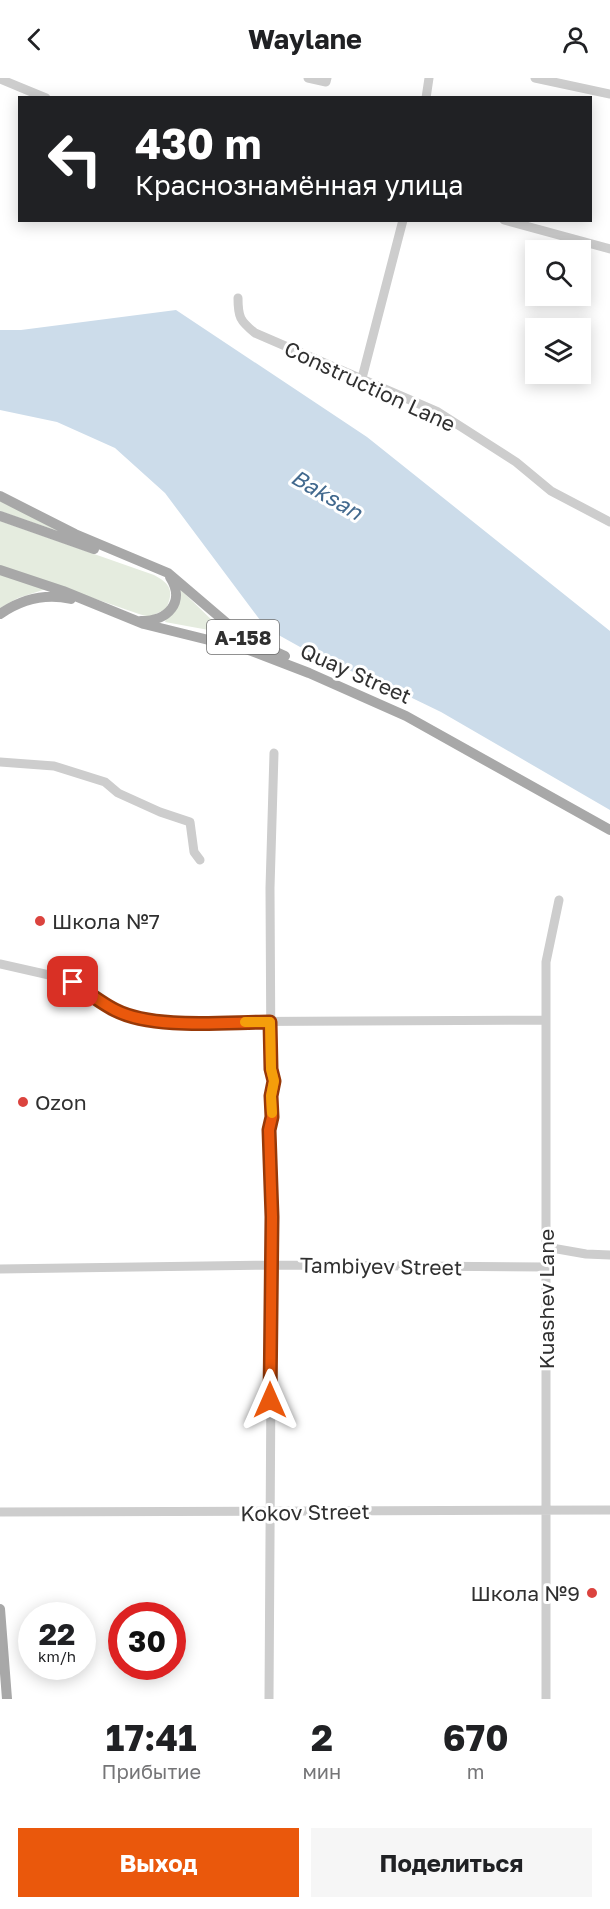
<!DOCTYPE html>
<html lang="ru">
<meta charset="utf-8">
<style>
body{margin:0;font-family:"Golos Text",sans-serif;background:#f6f6f6;color:#202124;height:100vh;display:flex;flex-direction:column;font-size:22px;white-space:nowrap}
*{box-sizing:border-box;margin:0}
p{font-size:20px;color:#757577}
.icon{flex:none;width:33px;height:33px;fill:none;stroke:currentColor;stroke-width:2;stroke-linecap:round;stroke-linejoin:round}
.map{position:relative;height:1621px;overflow:hidden}
.details{display:flex;flex-direction:column;background:#fff;flex:1}
.details>*{flex:none}
.hud{position:absolute;left:18px;top:18px;width:574px;height:126px;border-radius:0px;box-shadow:0 3px 15px #0003;background:#202124;color:#fff;overflow:hidden}
.tools{position:absolute;left:525px;top:162px;display:grid;gap:12px}
.tools a{display:grid;place-items:center;width:66px;height:66px;border-radius:0px;background:#fff;box-shadow:0 3px 15px #0003;font-size:30px}
.speed{position:absolute;left:18px;top:1524px;display:flex;gap:12px;font-size:30px;font-weight:700;text-align:center}
.speed>*{display:grid;place-content:center;width:78px;height:78px;border-radius:50%;background:#fff;box-shadow:0 3px 15px #0003;line-height:1}
.speed small{font-size:15px;font-weight:400}
.speed .limit{border:9px solid #d22;background:#fff;color:#111}
.pin{position:absolute;display:grid;place-items:center;width:51px;height:51px;color:#fff;margin:-26px;border-radius:12px;box-shadow:0 3px 9px #0006}
.me{position:absolute;width:66px;margin:-33px;rotate:0deg;stroke-linejoin:round;filter:drop-shadow(0 0 4px #0008)}
.turn{display:flex;align-items:center;gap:21px;height:126px;padding:0 18px;font-size:27px}
.turn .icon{width:78px;height:78px;stroke-width:2.5}
.turn b{display:block;font-size:42px;line-height:51px}
.eta{display:flex;justify-content:space-evenly;align-items:center;height:102px;text-align:center}
.eta b{font-size:36px;font-weight:700;line-height:42px}
.cta{display:flex;gap:12px;margin-top:auto;padding:12px 18px}
.cta a{flex:1;height:69px;border-radius:0px;background:#ea580c;color:#fff;font-size:24px;font-weight:700;line-height:69px;text-align:center}
.cta a+a{background:#f6f6f6;color:#202124}
header{display:flex;justify-content:space-between;align-items:center;height:78px;padding:0 18px;background:#fff;font-size:27px;font-weight:700}
.map>svg:first-child{display:block}
</style>
<header><svg class="icon" aria-label="back" viewBox="0 0 24 24"><path d="M15 5l-7 7 7 7"/></svg>Waylane<svg class="icon" aria-label="person" viewBox="0 0 24 24"><circle cx="12" cy="8" r="4"/><path d="M4 21q1-7 8-7t8 7"/></svg></header>
<div class="map">
<svg width="610" height="1621" viewBox="0 0 610 1621">
<rect width="100%" height="100%" fill="#fff"/>
<path fill="#e5ecdf" d="M0,421L75,459L0,433Z
M0,443L154,497C171,506 174,513 166,531L149,539L139,536L0,488Z
M0,496L46,511L18,520L0,530Z
M181,512L224,554L225,555L165,544Z"/>
<path fill="#ccdcea" d="M176,232L367,359L610,553V732L441,634L377,603L327,584L266,550L165,415L115,370L57,344L0,332V252H21Z"/>
<g fill="none" stroke-linecap="round" stroke-linejoin="round">
<path stroke="#cdcdcd" stroke-width="9" d="M308,0L326,4L327,0
M535,0L610,16
M0,1L46,20
M426,20L429,0
M504,142L610,171
M238,220C238,239 240,243 255,255L438,334L516,384L551,413L610,444
M362,300L403,142
M0,684L54,688L105,704L118,715L160,734L190,744L194,774L200,782
M0,886L58,899L73,905L115,932L140,942L162,944L546,942
M546,1169L586,1176L610,1177
M0,1191L271,1187L546,1189
M0,1434L610,1432
M269,1621L272,1139L269,1052C272,1041 271,1032 271,1021C271,1008 275,1004 271,991L270,810L274,675
M546,1621V884L559,822"/>
<path stroke="#a8a8a8" stroke-width="10" d="M0,418L75,456L168,495L243,559L285,578
M0,438L94,471
M0,492L63,513L144,546L249,572L309,595L406,638L610,752
M0,536C22,521 45,515 71,521
M141,543C168,543 186,524 170,499
M0,1531L7,1621"/>
</g>
<g fill="none" stroke-linecap="round" stroke-linejoin="round">
<g stroke="#983908" stroke-width="15">
<path id="route" d="M73,904C87,914 101,925 115,932C154,952 226,944 270,944L271,991L274,1003L271,1018L272,1039L269,1052L272,1139L270,1322"/>
</g>
<use href="#route" stroke="#ea580c" stroke-width="10"/>
<path stroke="#f59e0b" stroke-width="10" d="M245,944H270L271,991L274,1003L271,1018L272,1035"/>
</g>
<g fill="#db433e" stroke="#fff" stroke-width="2">
<circle cx="40" cy="843" r="6"/>
<circle cx="23" cy="1024" r="6"/>
<circle cx="592" cy="1515" r="6"/>
</g>
<g text-anchor="middle" dominant-baseline="central" stroke-width="6" stroke-linejoin="round" paint-order="stroke">
<rect fill="#fff" stroke="#6e6e6e" stroke-width="1.5" x="207" y="542" width="72" height="34" rx="4.5"/>
<g font-size="20" font-weight="bold" fill="#303030">
<text x="243" y="559">А-158</text>
</g>
<g font-size="21" fill="#303030" stroke="#fff">
<text transform="translate(370 308) rotate(25)">Construction Lane</text>
<text transform="translate(356 595) rotate(24)">Quay Street</text>
<text transform="translate(381 1188) rotate(1)">Tambiyev Street</text>
<text transform="translate(546 1221) rotate(-90)">Kuashev Lane</text>
<text transform="translate(305 1434) rotate(-1)">Kokov Street</text>
</g>
<g font-size="21" fill="#303030" stroke="#fff" text-anchor="start">
<text x="52" y="843">Школа №7</text>
<text x="35" y="1024">Ozon</text>
<text x="580" y="1515" text-anchor="end">Школа №9</text>
</g>
<g font-size="22" font-style="italic" fill="#42698e" stroke="#fff">
<text transform="translate(327 416) rotate(30)">Baksan</text>
</g>
</g>
</svg>
<div class="tools">
<a><svg class="icon" aria-label="search" viewBox="0 0 24 24"><circle cx="10" cy="10" r="6"/><path d="M15 15l6 6"/></svg></a>
<a><svg class="icon" aria-label="layers" viewBox="0 0 24 24"><path d="M12 4l9 5-9 5-9-5zM3 14l9 5 9-5"/></svg></a>
</div>
<div class="speed"><div>22<small>km/h</small></div><div class="limit">30</div></div>
<div class="pin" style="left:73px;top:904px;background:#d93025"><svg class="icon" aria-label="arrive" viewBox="0 0 24 24"><path d="M6 21V4h12l-3 4 3 4H6"/></svg></div>
<svg class="me" style="left:270px;top:1322px" viewBox="-20 -20 40 40"><path d="M0-17L14 15 0 8-14 15z" fill="#ea580c" stroke="#fff" stroke-width="4"/></svg>
<div class="hud">
<div class="turn"><svg class="icon" aria-label="left" viewBox="0 0 24 24"><path d="M17 20v-9H6M10 6l-5 5 5 5"/></svg><div><b>430 m</b>Краснознамённая улица</div></div>
</div>
</div>
<section class="details">
<div class="eta">
<div><b>17:41</b><p>Прибытие</p></div>
<div><b>2</b><p>мин</p></div>
<div><b>670</b><p>m</p></div>
</div>
<div class="cta"><a>Выход</a><a>Поделиться</a></div>
</section>
